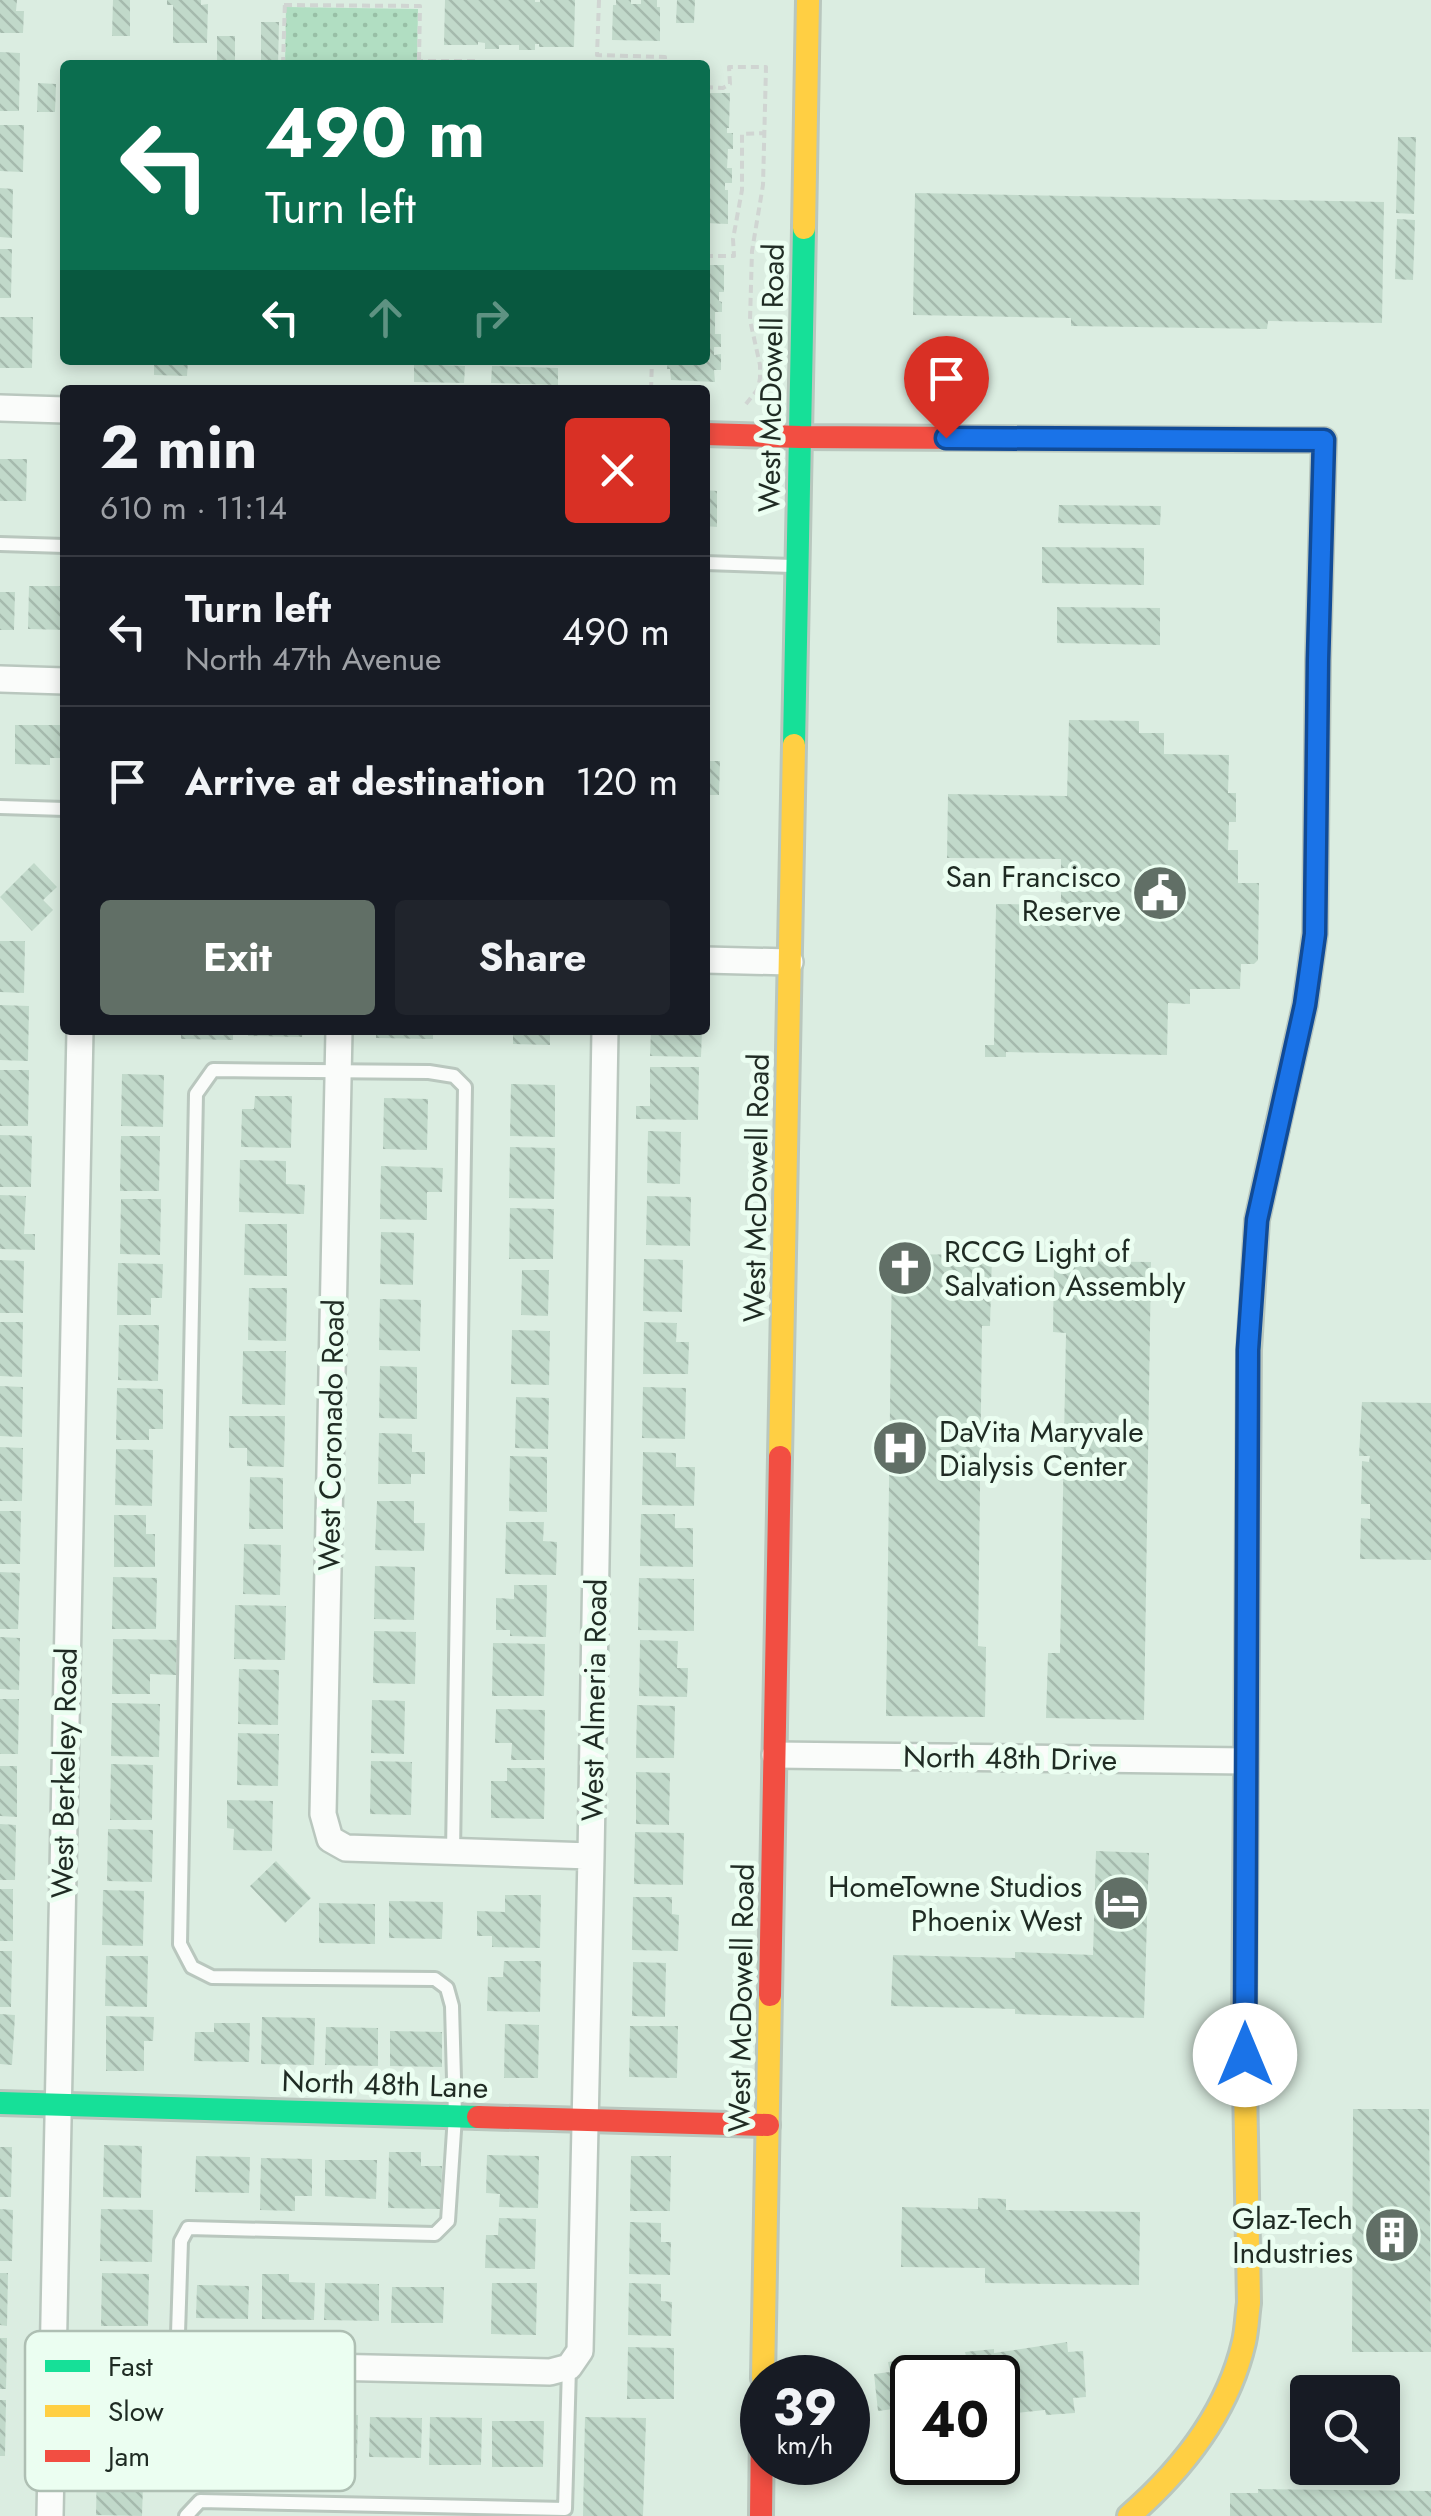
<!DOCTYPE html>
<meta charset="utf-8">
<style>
body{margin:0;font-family:Jost,sans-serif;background:#20242c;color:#f1f3f6;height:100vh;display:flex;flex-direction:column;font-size:38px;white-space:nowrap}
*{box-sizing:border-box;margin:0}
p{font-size:32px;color:#9ea1a6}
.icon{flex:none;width:55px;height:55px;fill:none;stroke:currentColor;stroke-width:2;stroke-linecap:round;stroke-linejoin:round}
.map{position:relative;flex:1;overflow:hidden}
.drawer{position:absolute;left:60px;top:385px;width:650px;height:650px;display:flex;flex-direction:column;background:#171b24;border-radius:10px;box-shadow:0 5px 15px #0003}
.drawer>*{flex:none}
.guide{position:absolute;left:60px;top:60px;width:650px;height:305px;border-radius:10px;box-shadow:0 5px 15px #0003;background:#0b6e4f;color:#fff;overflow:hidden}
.buttons{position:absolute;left:1290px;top:2375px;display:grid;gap:20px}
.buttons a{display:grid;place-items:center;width:110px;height:110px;border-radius:10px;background:#171b24;box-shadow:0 5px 15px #0003;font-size:50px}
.speed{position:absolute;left:740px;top:2355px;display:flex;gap:20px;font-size:50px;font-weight:700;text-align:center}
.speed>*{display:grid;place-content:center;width:130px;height:130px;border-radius:50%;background:#171b24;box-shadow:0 5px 15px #0003;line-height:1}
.speed small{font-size:25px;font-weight:400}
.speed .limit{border:5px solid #111;border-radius:15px;background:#fff;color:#111}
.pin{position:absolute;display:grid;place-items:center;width:85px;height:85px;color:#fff;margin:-102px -42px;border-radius:50% 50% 50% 0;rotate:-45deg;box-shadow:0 0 10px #0007}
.pin .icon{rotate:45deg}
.me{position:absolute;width:110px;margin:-55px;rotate:0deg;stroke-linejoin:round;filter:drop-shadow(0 0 8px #0008)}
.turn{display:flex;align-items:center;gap:35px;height:210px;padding:0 40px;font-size:45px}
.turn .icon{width:130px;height:130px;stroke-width:2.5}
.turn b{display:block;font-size:70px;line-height:85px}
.lanes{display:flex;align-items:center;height:95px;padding:0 40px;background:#0003;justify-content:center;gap:50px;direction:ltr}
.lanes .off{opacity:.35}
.round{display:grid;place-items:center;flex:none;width:105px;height:105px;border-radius:10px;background:#20242c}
.head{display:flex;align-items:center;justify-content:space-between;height:170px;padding:0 40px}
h1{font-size:60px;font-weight:700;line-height:75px}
.cta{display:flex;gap:20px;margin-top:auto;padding:20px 40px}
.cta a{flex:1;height:115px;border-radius:10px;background:#616f66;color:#fff;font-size:40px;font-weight:700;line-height:115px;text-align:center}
.cta a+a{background:#20242c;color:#f1f3f6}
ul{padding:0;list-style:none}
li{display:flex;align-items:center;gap:30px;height:150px;padding:0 40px;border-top:2px solid #363941}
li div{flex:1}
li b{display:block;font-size:38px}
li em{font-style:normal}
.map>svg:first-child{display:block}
</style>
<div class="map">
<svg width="1431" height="2516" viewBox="0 0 1431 2516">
<defs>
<pattern id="park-dots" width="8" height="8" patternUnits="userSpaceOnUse" patternTransform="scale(2.5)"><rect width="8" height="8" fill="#b1dec2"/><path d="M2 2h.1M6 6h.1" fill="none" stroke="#98bfa6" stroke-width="1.8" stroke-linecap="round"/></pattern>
<pattern id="building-back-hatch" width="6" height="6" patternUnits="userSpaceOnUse" patternTransform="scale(2.5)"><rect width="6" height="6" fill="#c1d9ca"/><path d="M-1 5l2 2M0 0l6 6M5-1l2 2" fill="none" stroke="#a5baad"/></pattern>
</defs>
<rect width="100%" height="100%" fill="#dbede1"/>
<path fill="url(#park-dots)" d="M286,7L418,9L417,65H285Z"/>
<path fill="url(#building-back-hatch)" d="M0,0H17L16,11H24L23,33H0Z
M113,0H130V36H112Z
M167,0H201V5L208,4L207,43H173V5H167Z
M445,0H535V2H540V0H575L574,47H539V44H535V50H519V45H499V49H485V43L478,42V45H444Z
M616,0H631V4H641V0H657V7H660V41L612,40L613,5H616Z
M677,0H695L694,23H676Z
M261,22H279L278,65H261Z
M217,36H235V65H217Z
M0,52L20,53L19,111H0Z
M38,83L56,84L55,112H37Z
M705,93H730L729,128H727V133H733V149H728L727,168H732V183H725V190H728V224L705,223Z
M0,125H24L23,172L0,171Z
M1398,137H1416L1414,214L1396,213Z
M0,188L13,189L12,238L0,237Z
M915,193L1384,202L1382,323L1268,321L1267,329L1071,326V318L913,315Z
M1397,219L1415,220L1413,280L1395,279Z
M0,249H12L11,298H0Z
M705,265H724V292H719V301L722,302V312H715V334H721V347H714V355L721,354V370H714L715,382L671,380L670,369H667L668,360H705Z
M0,317H33L32,368H0Z
M154,360H188L187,376L154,375Z
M414,364L465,366L464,383L414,382Z
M492,366L558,368V385L491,383Z
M0,459H27L26,501H0Z
M705,490L717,491V527L705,526Z
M1059,505L1161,506L1160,525L1058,523Z
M1042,547L1144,548V585L1042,583Z
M29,586H65V630L28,629Z
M0,592H15L14,630H0Z
M1057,607L1160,608V645L1057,643Z
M1069,720L1139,721V733H1164V754L1229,755L1228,793H1236V822H1229L1228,850H1238V883H1259L1258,960L1254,964H1241L1240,989H1190V1004L1168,1003L1167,1055L1006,1052V1057H985V1045H994L996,904L1061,905V859L947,858L948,794L1067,796Z
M15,725H65V758H50V765L15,764Z
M705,761H720L719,795H705Z
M34,863L57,887L43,900L53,910L32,931L0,897Z
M0,941H25L24,993L0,992Z
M0,1005L29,1006L28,1061L0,1060Z
M181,1030H233V1040L181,1039Z
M248,1030H303L302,1037L248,1036Z
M376,1030H433V1039L376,1038Z
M513,1030H565V1035H550V1045L513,1044Z
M651,1030H702L701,1057L650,1056Z
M650,1067H699L698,1120L636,1119V1106H650Z
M0,1070H29L28,1126H0Z
M122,1074L164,1075L163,1127L121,1126Z
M511,1084L555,1085V1137L510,1136Z
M255,1096H292L291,1148L241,1147L242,1109H254Z
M384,1098L428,1099L427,1150L383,1149Z
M648,1131L681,1132L680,1184L647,1183Z
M0,1135L32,1136L31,1187H0Z
M121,1136H160L159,1191H120Z
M510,1147L555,1148L554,1199L509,1198Z
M240,1160L286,1161V1184L305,1185L304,1214L239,1212Z
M381,1166L443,1168L442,1192H427V1220L380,1219Z
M0,1195L26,1196L24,1234H35V1250L0,1249Z
M647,1196L691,1197L690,1246L646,1245Z
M121,1199H161L160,1255L120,1254Z
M510,1208L554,1209L553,1259H509Z
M245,1224H287V1276L244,1275Z
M381,1232L414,1233L413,1285L380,1284Z
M892,1254L992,1255L990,1326H982L978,1646L986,1647L985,1717L886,1716Z
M644,1259L683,1260L682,1312L643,1311Z
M0,1260L24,1261L23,1313H0Z
M1054,1261L1151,1262L1144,1720L1046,1718L1048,1653H1060L1066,1333L1053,1332Z
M118,1263L163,1264L162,1298H151V1315H117Z
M522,1270H549L548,1316L521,1315Z
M249,1288H287L286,1341L248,1340Z
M380,1299L421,1300L420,1351L379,1350Z
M0,1322H23L22,1377L0,1376Z
M644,1322L677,1323L676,1342H689L688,1374H643Z
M119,1325H159L158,1381L118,1380Z
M512,1330L550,1331L549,1385L511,1384Z
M243,1351H286L285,1405L242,1404Z
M380,1366L417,1367V1419L379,1418Z
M0,1386L23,1387L22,1437L0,1436Z
M643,1387L686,1388L685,1439L642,1438Z
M117,1388L163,1389V1429H149V1440H116Z
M516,1397L549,1398L548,1449L515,1448Z
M1362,1402L1431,1403V1560L1360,1559L1361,1518L1370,1519V1504H1361L1362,1461L1369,1462L1370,1456H1359Z
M229,1416H285L284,1467L247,1466V1448H229Z
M379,1433L412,1434V1452H425V1474H411V1484H378Z
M0,1447L23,1448L22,1501H0Z
M116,1449L153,1450L152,1506L115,1505Z
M643,1452L676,1453V1467H695L694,1506L642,1505Z
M510,1456L547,1457V1512L509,1511Z
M250,1477L283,1478V1529H249Z
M377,1501H414V1523H425L424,1551L375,1550Z
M0,1511H21L20,1564H0Z
M641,1514H675V1528H693V1567L640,1566Z
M114,1515H146V1534H155V1567H114Z
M506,1522H544L543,1541L557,1542L556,1575L505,1574Z
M244,1544L281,1545L280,1595L243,1594Z
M375,1566L415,1567L414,1620L374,1619Z
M0,1572L20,1573L18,1629H0Z
M113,1577L157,1578L156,1629H112Z
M639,1578L694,1579V1631L638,1630Z
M514,1585H547L546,1637L510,1636V1630H496V1598L514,1599Z
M235,1605L286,1606L285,1660L234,1659Z
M374,1631L416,1632L415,1684L373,1683Z
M0,1637L20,1638L19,1690L0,1689Z
M113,1639L177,1640L176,1675L150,1674V1694H112Z
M640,1640L678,1641L677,1668H688L687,1697L639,1696Z
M493,1643L545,1644L544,1696H492Z
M239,1669L279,1670L278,1725L238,1724Z
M0,1699H19L18,1754H0Z
M372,1700L405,1701L404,1754L371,1753Z
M112,1703L160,1704L159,1757L111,1756Z
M637,1705L675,1706L674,1758H636Z
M496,1709L545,1710L544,1760H511L512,1743H495Z
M238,1733L279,1734L278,1786L237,1785Z
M371,1761L412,1762L411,1815L370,1814Z
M111,1764L153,1765L152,1820H110Z
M0,1766H17V1817L0,1816Z
M507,1768H545L544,1819L491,1818V1781H507Z
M636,1772L670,1773L669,1825L636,1824Z
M227,1800L273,1801L272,1851L233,1850L234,1829L227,1828Z
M0,1824L16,1825L15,1880H0Z
M108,1829L153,1830L152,1882L107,1881Z
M635,1832L684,1833L683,1885L634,1884Z
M1096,1851L1149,1853L1144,2018L1015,2014V2009L891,2006L893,1955L1015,1958V1952L1093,1955Z
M276,1861L311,1898L285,1923L250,1886Z
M0,1889H13V1941H0Z
M103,1890L144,1891L143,1946L102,1945Z
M505,1895H541L540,1948L492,1947V1936H477V1911L505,1912Z
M633,1897H672V1914L679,1915L678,1951L632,1950Z
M389,1901L443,1902L442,1939L389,1938Z
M319,1903L375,1904V1944L319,1943Z
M0,1951H12L11,2007H0Z
M106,1956H148L147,2007L105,2006Z
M504,1961H541L540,2012L487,2011L488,1977H503Z
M633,1962L666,1963L665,2017L632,2016Z
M0,2014L15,2015L12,2065L0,2064Z
M106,2016L154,2017L153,2041H144V2071H106Z
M262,2017L315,2018L314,2065L261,2064Z
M214,2023H250L249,2062L194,2061L195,2032H214Z
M505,2024L539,2025L538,2078H504Z
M630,2026H678L677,2078L629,2077Z
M326,2027L378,2028V2066L325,2065Z
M390,2031L442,2032V2067L390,2066Z
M1353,2109H1429L1431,2352H1352Z
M104,2145L142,2146L141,2198L103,2197Z
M0,2147H12L11,2197H0Z
M389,2152H421V2166H442L441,2209L388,2208Z
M487,2155L539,2156L538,2208L499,2207L500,2194L486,2193Z
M196,2156L250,2157L249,2193L195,2192Z
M631,2156H671L670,2211H630Z
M261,2158L312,2159V2196H295V2211L260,2210Z
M325,2160H377L376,2199L325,2196Z
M978,2198L1006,2199V2210L1140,2212L1139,2285L985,2283V2268L901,2267L902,2207L978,2209Z
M0,2209L13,2210L12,2261H0Z
M101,2209L153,2210L152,2262L100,2261Z
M499,2218L536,2219L535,2269L485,2268L486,2235H498Z
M630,2222L661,2223V2242H671L670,2275L629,2274Z
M0,2273H8L7,2326L0,2325Z
M102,2273L149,2274L148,2326H101Z
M262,2274H289V2282L315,2283L314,2320L262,2319Z
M325,2283L379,2284V2321L324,2320Z
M492,2283H537L536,2335L491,2334Z
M629,2283L661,2284V2301L672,2302L671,2336L628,2335Z
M197,2285L249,2286L248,2319L196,2318Z
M392,2287H444L443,2323H391Z
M0,2338H7L6,2389H0Z
M1067,2342L1068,2352L1083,2351L1086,2397L1073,2398L1075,2413L1046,2415L1045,2410L998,2415V2378H912V2432L894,2433L893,2409L878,2411L874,2374L890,2372L888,2362L914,2359L915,2362L966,2356L965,2352L994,2349V2353Z
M628,2347L674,2348V2399H627Z
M0,2400H6L5,2456H0Z
M305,2414L358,2415L357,2458H304Z
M370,2417L422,2418L421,2458L369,2457Z
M430,2417L482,2418L481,2465H429Z
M585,2417L646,2418L643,2516H583Z
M492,2421H544L543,2467H492Z
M912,2441V2462H931L933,2471L900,2475L895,2444Z
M97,2464H135V2484H143L142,2516L96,2515Z
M1258,2489L1431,2491V2516H1230V2493H1258Z"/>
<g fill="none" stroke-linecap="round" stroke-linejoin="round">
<g stroke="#b9c7be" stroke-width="18">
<path id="lane" d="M0,544L65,546
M705,563L792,566
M0,807L65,809
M177,2364L181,2241L188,2228L435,2234L448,2221L455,2116L452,2006L447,1988L435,1979L212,1977L192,1967L180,1944L196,1094L213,1070L429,1072L454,1076L465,1087L453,1852
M186,2516L200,2501L565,2509L569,2367"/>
</g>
<g stroke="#b9c7be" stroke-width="30">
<path id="street" d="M0,408L65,410
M0,679L65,681
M705,960L790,962
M339,1030L323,1814L330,1839L346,1848L591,1856
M775,1755L1245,1761
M54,2361L550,2372L569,2367L580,2351L591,1856L605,1030
M50,2516L80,1030"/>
</g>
<g stroke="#b9c7be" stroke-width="28">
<path id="fast" d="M794,745L804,228
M1247,1648L1249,1350L1257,1220L1277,1129
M0,2103L478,2117"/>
</g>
<g stroke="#b9c7be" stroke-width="28">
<path id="slow" d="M804,228L808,0
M1277,1129L1305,1005L1315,933L1318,660L1324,440H1282
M780,1457L794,745
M763,2378L770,1995
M1129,2516C1182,2470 1228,2411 1244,2342C1247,2329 1247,2316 1249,2303L1244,2028L1247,1648"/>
</g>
<g stroke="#b9c7be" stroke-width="28">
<path id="jam" d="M705,434L800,437L1282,440
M770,1995L780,1457
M478,2117L768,2125
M761,2516L762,2428"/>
</g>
<path stroke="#d0d5d2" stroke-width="4" stroke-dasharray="8 5" stroke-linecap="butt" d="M599,0L597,55L665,57V65
M284,5L420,6L419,61
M283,65L285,0
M419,65V61H479V65
M480,65H495
M705,87L723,88L730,84L729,67H766L763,185L752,251L750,320L760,365V378L758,389L746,404
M705,256H734L733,239L742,190V134L764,133
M651,390L652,360"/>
<use href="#lane" stroke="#fafcfa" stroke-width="12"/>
<use href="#street" stroke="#fafcfa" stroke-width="25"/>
<use href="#fast" stroke="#16e098" stroke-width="22"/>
<use href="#slow" stroke="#ffcf43" stroke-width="22"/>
<use href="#jam" stroke="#f24e42" stroke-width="22"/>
</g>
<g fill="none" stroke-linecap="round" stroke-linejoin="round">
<g stroke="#114b97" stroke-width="25">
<path id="route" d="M946,438L1324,440L1318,660L1315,934L1305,1005L1257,1220L1248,1350L1245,2055"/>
</g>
<use href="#route" stroke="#1a73e8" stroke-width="18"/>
</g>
<defs>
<g id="civic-disc" transform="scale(2.875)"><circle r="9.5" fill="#616f66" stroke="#ebfef1"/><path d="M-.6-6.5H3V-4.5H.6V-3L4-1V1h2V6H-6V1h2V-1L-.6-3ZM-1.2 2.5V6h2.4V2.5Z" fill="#fff"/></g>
<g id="church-disc" transform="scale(2.875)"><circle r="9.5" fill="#616f66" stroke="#ebfef1"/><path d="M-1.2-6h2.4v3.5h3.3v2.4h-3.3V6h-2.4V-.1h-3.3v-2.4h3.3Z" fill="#fff"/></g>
<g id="hospital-disc" transform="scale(2.875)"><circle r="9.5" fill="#616f66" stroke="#ebfef1"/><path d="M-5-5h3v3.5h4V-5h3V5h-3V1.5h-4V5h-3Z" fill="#fff"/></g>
<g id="hotel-disc" transform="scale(2.875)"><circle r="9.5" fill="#616f66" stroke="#ebfef1"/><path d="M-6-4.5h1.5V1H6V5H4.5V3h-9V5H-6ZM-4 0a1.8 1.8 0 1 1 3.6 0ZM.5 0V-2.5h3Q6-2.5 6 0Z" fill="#fff"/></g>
<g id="building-disc" transform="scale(2.875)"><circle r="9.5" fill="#616f66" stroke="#ebfef1"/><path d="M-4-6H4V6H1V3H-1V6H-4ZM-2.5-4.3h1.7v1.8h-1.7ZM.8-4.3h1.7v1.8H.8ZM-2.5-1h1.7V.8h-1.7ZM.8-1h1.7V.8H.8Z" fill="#fff"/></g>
</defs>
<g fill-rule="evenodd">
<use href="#civic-disc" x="1160" y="893"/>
<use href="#church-disc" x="905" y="1268"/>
<use href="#hospital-disc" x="900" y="1448"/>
<use href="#hotel-disc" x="1121" y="1903"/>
<use href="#building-disc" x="1392" y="2235"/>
</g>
<g text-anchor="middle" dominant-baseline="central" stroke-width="10" stroke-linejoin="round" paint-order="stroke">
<g font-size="30" fill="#1f2b23" stroke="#ebfef1">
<text transform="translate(771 378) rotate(-89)">West McDowell Road</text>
<text transform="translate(756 1188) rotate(-89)">West McDowell Road</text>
<text transform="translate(331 1435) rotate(-89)">West Coronado Road</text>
<text transform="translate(594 1700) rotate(-89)">West Almeria Road</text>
<text transform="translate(1010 1758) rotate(1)">North 48th Drive</text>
<text transform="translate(64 1773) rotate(-89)">West Berkeley Road</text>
<text transform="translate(741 1998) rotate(-89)">West McDowell Road</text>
<text transform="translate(385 2084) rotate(2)">North 48th Lane</text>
</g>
<g font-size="30" fill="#1f2b23" stroke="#ebfef1" text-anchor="end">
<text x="1121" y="876">San Francisco<tspan x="1121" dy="34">Reserve</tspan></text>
<text x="944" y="1251" text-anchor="start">RCCG Light of<tspan x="944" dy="34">Salvation Assembly</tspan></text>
<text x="939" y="1431" text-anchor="start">DaVita Maryvale<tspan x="939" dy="34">Dialysis Center</tspan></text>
<text x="1082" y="1886">HomeTowne Studios<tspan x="1082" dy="34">Phoenix West</tspan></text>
<text x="1353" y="2218">Glaz-Tech<tspan x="1353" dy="34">Industries</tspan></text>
</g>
</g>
<rect x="25" y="2331" width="330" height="160" rx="15" fill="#ebfef1" stroke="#aebfb3" stroke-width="2.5"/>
<rect x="45" y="2360" width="45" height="12" fill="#16e098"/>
<rect x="45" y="2405" width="45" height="12" fill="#ffcf43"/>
<rect x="45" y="2450" width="45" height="12" fill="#f24e42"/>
<g font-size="28" fill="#1f2b23">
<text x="108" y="2376">Fast</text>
<text x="108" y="2421">Slow</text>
<text x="108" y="2466">Jam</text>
</g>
</svg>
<div class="buttons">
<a><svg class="icon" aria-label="search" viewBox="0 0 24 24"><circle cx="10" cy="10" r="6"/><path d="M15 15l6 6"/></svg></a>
</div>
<div class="speed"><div>39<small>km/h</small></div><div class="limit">40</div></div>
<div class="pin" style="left:946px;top:438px;background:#d93025"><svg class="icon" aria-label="arrive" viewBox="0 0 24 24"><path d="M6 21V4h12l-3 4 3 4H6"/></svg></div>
<svg class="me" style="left:1245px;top:2055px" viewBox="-20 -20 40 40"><circle r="19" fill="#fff"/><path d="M0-13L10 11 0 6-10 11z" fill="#1a73e8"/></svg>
<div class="guide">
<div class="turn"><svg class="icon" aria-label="left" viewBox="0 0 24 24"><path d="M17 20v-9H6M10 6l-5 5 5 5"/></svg><div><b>490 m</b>Turn left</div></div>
<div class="lanes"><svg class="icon" aria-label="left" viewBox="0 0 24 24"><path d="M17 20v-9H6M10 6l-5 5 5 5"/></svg><svg class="icon off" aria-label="ahead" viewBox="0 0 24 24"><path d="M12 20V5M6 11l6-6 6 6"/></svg><svg class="icon off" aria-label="right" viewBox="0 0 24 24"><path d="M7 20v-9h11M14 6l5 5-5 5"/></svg></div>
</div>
<section class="drawer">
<div class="head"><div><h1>2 min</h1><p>610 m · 11:14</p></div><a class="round" style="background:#d93025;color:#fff"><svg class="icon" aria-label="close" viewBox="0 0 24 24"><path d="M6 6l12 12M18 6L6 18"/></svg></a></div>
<ul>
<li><svg class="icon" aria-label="left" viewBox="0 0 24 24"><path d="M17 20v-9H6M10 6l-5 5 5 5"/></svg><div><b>Turn left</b><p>North 47th Avenue</p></div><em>490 m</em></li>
<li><svg class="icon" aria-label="arrive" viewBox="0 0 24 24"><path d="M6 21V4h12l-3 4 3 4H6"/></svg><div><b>Arrive at destination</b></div><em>120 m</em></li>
</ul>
<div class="cta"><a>Exit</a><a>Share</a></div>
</section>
</div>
